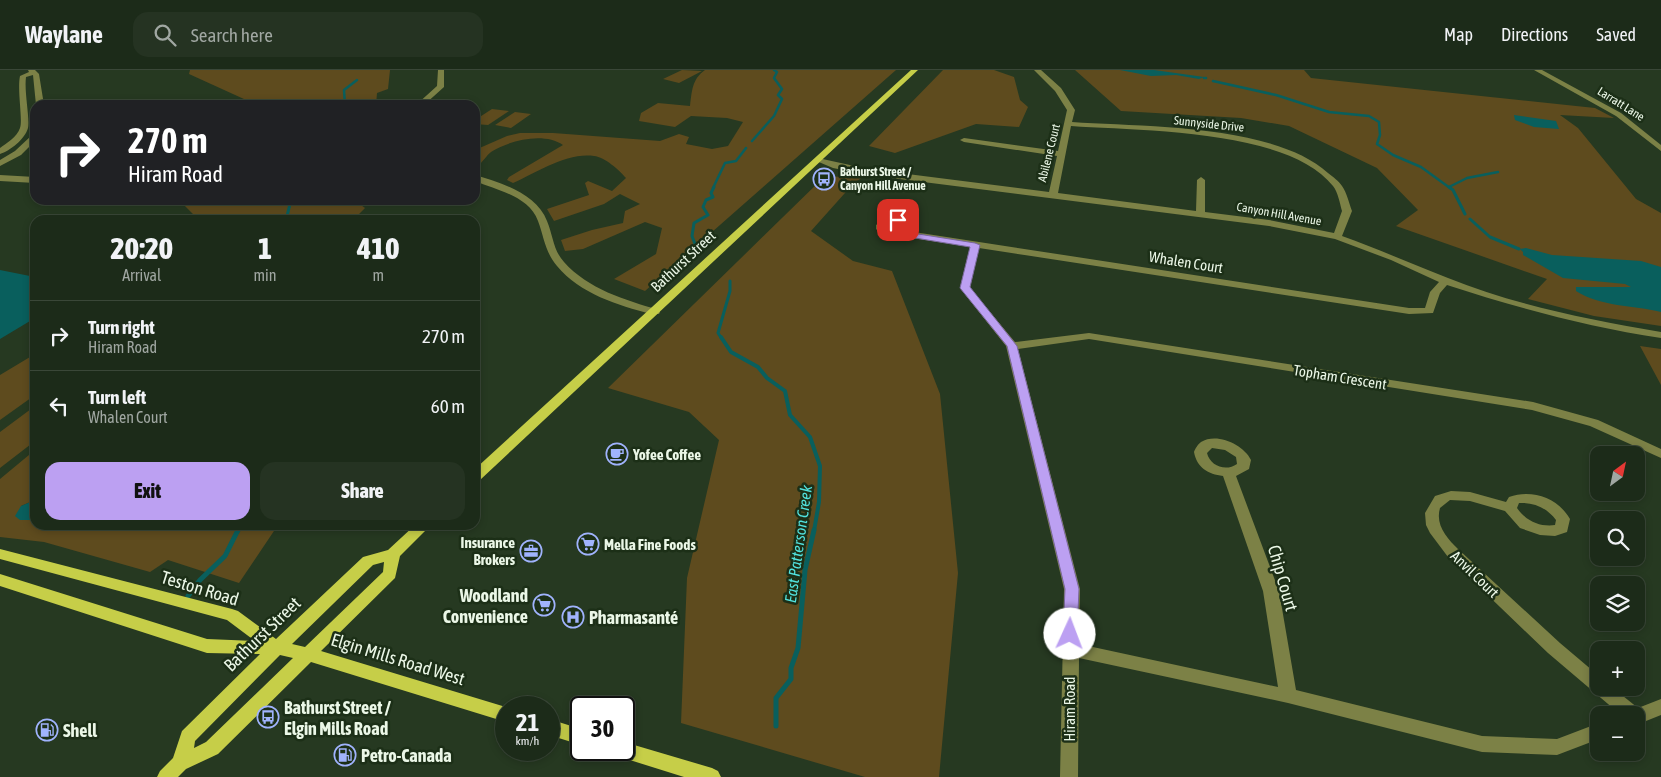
<!DOCTYPE html>
<meta charset="utf-8">
<style>
body{margin:0;font-family:"Asap Condensed",sans-serif;background:#253322;color:#f1f3f6;height:100vh;display:flex;flex-direction:column;font-size:19px;white-space:nowrap}
*{box-sizing:border-box;margin:0}
p{font-size:16px;color:#a0a7a2}
.icon{flex:none;width:28px;height:28px;fill:none;stroke:currentColor;stroke-width:2;stroke-linecap:round;stroke-linejoin:round}
.map{position:relative;flex:1;overflow:hidden}
.drawer{position:absolute;left:30px;top:145px;width:450px;height:315px;display:flex;flex-direction:column;background:#1c2b19;border-radius:15px;box-shadow:0 2px 8px #0003,0 0 0 1px #3a4738}
.drawer>*{flex:none}
.hud{position:absolute;left:30px;top:30px;width:450px;height:105px;border-radius:15px;box-shadow:0 2px 8px #0003,0 0 0 1px #3a4738;background:#202124;color:#fff;overflow:hidden}
.needle{width:32px;rotate:33deg}
.buttons{position:absolute;left:1590px;top:376px;display:grid;gap:10px}
.buttons a{display:grid;place-items:center;width:55px;height:55px;border-radius:10px;background:#1c2b19;box-shadow:0 2px 8px #0003,0 0 0 1px #3a4738;font-size:25px}
.speed{position:absolute;left:495px;top:626px;display:flex;gap:10px;font-size:25px;font-weight:700;text-align:center}
.speed>*{display:grid;place-content:center;width:65px;height:65px;border-radius:50%;background:#1c2b19;box-shadow:0 2px 8px #0003,0 0 0 1px #3a4738;line-height:1}
.speed small{font-size:12px;font-weight:400}
.speed .limit{border:2px solid #111;border-radius:8px;background:#fff;color:#111}
.pin{position:absolute;display:grid;place-items:center;width:42px;height:42px;color:#fff;margin:-21px;border-radius:10px;box-shadow:0 2px 8px #0006}
.me{position:absolute;width:55px;margin:-28px;rotate:2deg;stroke-linejoin:round;filter:drop-shadow(0 0 4px #0008)}
.turn{display:flex;align-items:center;gap:18px;height:105px;padding:0 15px;font-size:22px}
.turn .icon{width:65px;height:65px;stroke-width:2.5}
.turn b{display:block;font-size:35px;line-height:42px}
.eta{display:flex;justify-content:space-evenly;align-items:center;height:85px;text-align:center}
.eta b{font-size:30px;font-weight:800;line-height:35px}
.button{display:flex;gap:10px;margin-top:auto;padding:10px 15px}
.button a{flex:1;height:58px;border-radius:15px;background:#bca0f2;color:#111;font-size:20px;font-weight:800;line-height:58px;text-align:center}
.button a+a{background:#253322;color:#f1f3f6}
ul{padding:0;list-style:none}
li{display:flex;align-items:center;gap:15px;height:70px;padding:0 15px;border-top:1px solid #3a4738}
li div{flex:1}
li b{display:block;font-size:19px}
li em{font-style:normal}
header{display:flex;align-items:center;gap:30px;box-sizing:border-box;height:70px;padding:0 25px;background:#1c2b19;border-bottom:1px solid #3a4738}
header strong{font-size:24px}
nav{display:flex;gap:28px;margin-inline-start:auto;font-size:18px}
.search{width:350px;height:45px;background:#253322;display:flex;align-items:center;gap:12px;box-sizing:border-box;padding:0 18px;border-radius:15px;color:#a0a7a2;font-size:19px}
.map>svg:first-child{display:block}
</style>
<header>
<strong>Waylane</strong>
<div class="search"><svg class="icon" aria-label="search" viewBox="0 0 24 24"><circle cx="10" cy="10" r="6"/><path d="M15 15l6 6"/></svg>Search here</div>
<nav><a>Map</a><a>Directions</a><a>Saved</a></nav>
</header>
<div class="map">
<svg width="1661" height="707" viewBox="0 0 1661 707">
<rect width="100%" height="100%" fill="#263921"/>
<path fill="#5e4b1e" d="M190,0H390L388,19L377,23L376,35H257L189,4Z
M682,0L702,1L679,13L663,9Z
M705,0H896L645,221L614,209L656,184L662,158L645,152L583,179L565,181L561,170L592,160L623,153L625,141L640,134L620,124L604,134L554,151L547,139L589,125L585,113L588,111L612,121L626,108C619,100 605,87 594,86C567,82 536,103 513,113L507,110L509,107L563,75C544,62 510,70 491,82C487,85 484,90 480,94L475,93V80L507,66L520,63H553L660,71L679,64L689,67L686,74L712,79L728,76L743,52L727,48L691,46L675,57L639,51L641,43L658,33L690,36C692,21 692,9 705,0Z
M943,0H994L1014,7L1020,30L1028,37L1019,57L976,54L895,83L869,76Z
M1075,0H1304L1311,8L1595,38L1614,48L1560,45L1578,58L1636,129L1661,143V256L1594,246L1528,229L1547,209L1396,156L1418,140L1377,98L1289,56L1241,48L1121,41Z
M492,39L509,41L488,55L475,54V50Z
M515,42L531,44L511,58L495,55Z
M864,106L853,114L811,161L853,191L892,201L940,324L958,503L939,707H865L681,653L687,508L719,370L689,342L608,318L824,107Z
M187,130H354L365,138L353,150H191L195,146L181,132Z
M1640,276L1661,279V315Z
M35,284V325L0,350V305Z
M35,336V371L0,398V362Z
M35,380V430L21,436V450H35V455H278L239,513L168,490L150,502L44,472L0,467V409Z"/>
<path fill="#095f5d" d="M1120,0H1154L1204,7L1199,9L1176,5L1151,6Z
M1514,45L1556,51L1559,59L1534,57L1515,50Z
M1526,178L1552,185L1641,191L1661,197V242C1633,235 1601,237 1576,221V217H1631L1625,214L1563,208L1523,185V182L1520,179Z
M0,200L35,207V248L0,269Z
M35,430V450H20L15,446L21,436Z"/>
<g fill="none" stroke-linecap="round" stroke-linejoin="round">
<path stroke="#095f5d" stroke-width="2.5" d="M1204,8H1206
M1213,11L1276,25L1329,42L1369,46L1379,52L1380,65L1377,74L1393,85L1421,97L1450,118
M345,35L344,20L357,10
M752,71L774,46L782,29L778,25L782,19L774,8L777,2L774,0
M1449,117L1467,108L1498,102
M713,118L725,93L736,91L746,78"/>
<path stroke="#095f5d" stroke-width="3" d="M1449,117L1453,120L1465,144
M1470,149L1490,167L1519,179
M286,150L291,130
M695,174L692,166L694,153L708,145L703,137L706,130L713,127L711,123L714,117
M722,269L718,263L730,221V211"/>
<path stroke="#095f5d" stroke-width="4" d="M721,267L731,282L758,297L767,308L785,321L790,345L810,367L820,396L819,432L814,461
M238,461L241,455"/>
<path stroke="#095f5d" stroke-width="5" d="M188,526L200,510L225,486L238,460
M776,656V628L791,609V598L798,578L805,500L814,460"/>
<path fill="#7c8146" fill-rule="evenodd" d="M28,0H35L39,4L44,35H36L33,5L26,7C24,22 30,48 28,58C25,69 10,81 0,84V78C7,73 17,67 20,58C23,50 17,20 20,6L29,2Z
M438,0H444V17L424,35H416L437,16Z
M1034,0H1041L1061,18L1075,40L1072,52C1143,57 1274,54 1328,103C1333,107 1339,111 1342,116C1347,123 1349,133 1352,141L1342,166C1378,179 1412,194 1448,208C1515,235 1589,250 1661,262V268C1588,257 1518,238 1447,215L1440,223L1433,243L1409,244L979,178L970,218L1015,272L1089,263L1533,332L1598,350L1661,379V388L1590,356L1532,340L1089,269L1018,279L1080,519L1079,574L1278,617L1263,521L1223,406C1208,404 1197,398 1194,382C1195,379 1198,374 1201,372C1217,362 1244,375 1251,390L1249,399L1236,406L1279,521L1296,620L1482,666L1557,669L1599,653V669L1557,685L1482,682L1288,633L1079,588L1078,707H1060L1064,519L1006,276L960,218L970,177L906,167C895,171 883,167 876,159V155C887,146 900,146 913,153L916,160L914,162L1409,238H1425L1430,222L1439,212L1391,190L1335,169L1269,156L868,105L833,98L814,90L818,88L868,99L1049,122L1057,86L964,72L960,70L964,68L1058,81L1067,40L1055,21ZM1071,56C1140,61 1288,59 1333,116C1338,122 1340,134 1342,141L1334,163L1269,150L1205,142V110L1201,107L1197,110L1196,141L1058,123ZM889,154H901L906,159L899,163L888,162L884,157ZM1212,378L1225,380L1236,387L1237,394C1226,402 1210,396 1207,383Z
M1534,0H1542L1621,43L1661,75V81L1616,46Z
M32,65H35V71L21,85L0,96V90L15,81Z
M0,105L35,107V113L0,111Z
M475,105C500,112 537,124 547,151C553,165 553,180 564,192C588,219 625,230 659,240L660,242L659,244H651C618,235 580,224 557,196C545,182 544,167 538,151C529,126 496,120 475,111Z
M1451,421L1470,422L1506,432L1509,427C1532,419 1558,428 1570,449L1567,462L1555,466L1540,465L1520,458L1505,441L1470,431L1450,430L1440,438C1435,455 1447,468 1458,479L1560,573L1599,606V618H1613L1638,638L1661,629V645L1636,655V645H1621L1548,583L1448,487L1430,463L1426,455L1425,443L1435,426ZM1519,433C1534,432 1547,438 1556,450L1555,455C1540,457 1526,451 1517,438Z"/>
<path fill="#c6ce48" fill-rule="evenodd" d="M911,0H918L480,410L475,412V399Z
M415,455H431L400,486L395,508L321,581L509,638H506V652L311,592L218,684L186,699L178,707H157L160,701L173,688L182,661L260,584L207,583L0,516V504L207,569L255,571L227,550L0,489V479L232,539L238,541L276,569L363,487L388,480ZM384,492L383,502L305,577L292,574L373,495ZM280,585L293,588L206,672L194,678L195,671Z
M549,649L581,659V675L549,665Z
M624,672L712,698L718,701L721,707H684L617,686L614,680H624Z"/>
</g>
<path fill="#bca0f2" stroke="#7a689d" d="M898,148C905,150 911,151 916,158L912,163L975,173L980,175L970,217L1017,276L1079,519L1077,564L1075,568H1065L1063,564L1065,519L1007,276L960,218L970,177L903,166L901,164L907,158L895,152L893,150Z"/>
<defs>
<g id="bus-ring" transform="scale(1.125)"><circle r="9.5" fill="#1c2f17" stroke="#a0b3fd" stroke-width="1.5"/><path d="M-5-6H5V4H4V6H2V4H-2V6H-4V4H-5ZM-3.5-4V0h7V-4ZM-3.5 1.2v1.5H-2V1.2ZM2 1.2v1.5H3.5V1.2Z" fill="#a0b3fd"/></g>
<g id="cafe-ring" transform="scale(1.125)"><circle r="9.5" fill="#1c2f17" stroke="#a0b3fd" stroke-width="1.5"/><path d="M-5.5-4.5H6V0H3Q3 3.5 0 3.5H-2.5Q-5.5 3.5-5.5 0ZM3-3.2v2h1.7v-2ZM-6 4.5H4V6H-6Z" fill="#a0b3fd"/></g>
<g id="supermarket-ring" transform="scale(1.125)"><circle r="9.5" fill="#1c2f17" stroke="#a0b3fd" stroke-width="1.5"/><path d="M-6-5.5h2.5l.6 2H6L4.5 2H-2.5L-4.4-4H-6ZM-1.5 3.2a1.3 1.3 0 1 0 .1 0ZM3 3.2a1.3 1.3 0 1 0 .1 0Z" fill="#a0b3fd"/></g>
<g id="office-ring" transform="scale(1.125)"><circle r="9.5" fill="#1c2f17" stroke="#a0b3fd" stroke-width="1.5"/><path d="M-6-3h4V-5.5h4V-3h4V5H-6ZM-1-4.5V-3h2v-1.5ZM-6 0V1H6V0Z" fill="#a0b3fd"/></g>
<g id="hospital-ring" transform="scale(1.125)"><circle r="9.5" fill="#1c2f17" stroke="#a0b3fd" stroke-width="1.5"/><path d="M-5-5h3v3.5h4V-5h3V5h-3V1.5h-4V5h-3Z" fill="#a0b3fd"/></g>
<g id="fuel-ring" transform="scale(1.125)"><circle r="9.5" fill="#1c2f17" stroke="#a0b3fd" stroke-width="1.5"/><path d="M-5.5-6h7V0h2V4h1.3V-2.5L3-4.5l.8-.8L6-3V5H2.5V1h-1V6h-7ZM-4.2-4.7v3.2H.2V-4.7Z" fill="#a0b3fd"/></g>
</defs>
<g fill-rule="evenodd">
<use href="#bus-ring" x="824" y="109"/>
<use href="#cafe-ring" x="617" y="384"/>
<use href="#supermarket-ring" x="588" y="474"/>
<use href="#office-ring" x="531" y="481"/>
<use href="#supermarket-ring" x="544" y="535"/>
<use href="#hospital-ring" x="573" y="547"/>
<use href="#bus-ring" x="268" y="647"/>
<use href="#fuel-ring" x="47" y="660"/>
<use href="#fuel-ring" x="345" y="685"/>
</g>
<g text-anchor="middle" dominant-baseline="central" stroke-width="5" stroke-linejoin="round" paint-order="stroke">
<g font-size="12" fill="#ebf7e7" stroke="#1c2f17">
<text transform="translate(1621 34) rotate(32)">Larratt Lane</text>
<text transform="translate(1209 54) rotate(6)">Sunnyside Drive</text>
<text transform="translate(1049 83) rotate(-76)">Abilene Court</text>
<text transform="translate(1279 144) rotate(10)">Canyon Hill Avenue</text>
</g>
<g font-size="12" font-weight="bold" fill="#ebf7e7" stroke="#1c2f17" text-anchor="start">
<text x="840" y="102">Bathurst Street /<tspan x="840" dy="14">Canyon Hill Avenue</tspan></text>
</g>
<g font-size="15" fill="#ebf7e7" stroke="#1c2f17">
<text transform="translate(683 191) rotate(-43)">Bathurst Street</text>
<text transform="translate(1186 192) rotate(9)">Whalen Court</text>
<text transform="translate(1340 307) rotate(9)">Topham Crescent</text>
<text transform="translate(1475 504) rotate(44)">Anvil Court</text>
<text transform="translate(1069 639) rotate(-90)">Hiram Road</text>
</g>
<g font-size="15" font-weight="bold" fill="#ebf7e7" stroke="#1c2f17" text-anchor="start">
<text x="633" y="384">Yofee Coffee</text>
<text x="515" y="472" text-anchor="end">Insurance<tspan x="515" dy="17">Brokers</tspan></text>
<text x="604" y="474">Mella Fine Foods</text>
</g>
<g font-size="16" font-style="italic" fill="#52e2de" stroke="#1c2f17">
<text transform="translate(798 474) rotate(-82)">East Patterson Creek</text>
</g>
<g font-size="18" fill="#ebf7e7" stroke="#1c2f17">
<text transform="translate(1283 508) rotate(74)">Chip Court</text>
<text transform="translate(200 518) rotate(17)">Teston Road</text>
<text transform="translate(262 564) rotate(-44)">Bathurst Street</text>
<text transform="translate(398 589) rotate(17)">Elgin Mills Road West</text>
</g>
<g font-size="18" font-weight="bold" fill="#ebf7e7" stroke="#1c2f17" text-anchor="start">
<text x="528" y="525" text-anchor="end">Woodland<tspan x="528" dy="21">Convenience</tspan></text>
<text x="589" y="547">Pharmasanté</text>
<text x="284" y="637">Bathurst Street /<tspan x="284" dy="21">Elgin Mills Road</tspan></text>
<text x="63" y="660">Shell</text>
<text x="361" y="685">Petro-Canada</text>
</g>
</g>
</svg>
<div class="buttons">
<a><svg class="needle" viewBox="-14 -14 28 28"><path d="M0-13l5 13h-10z" fill="#e53935"/><path d="M0 13l5-13h-10z" fill="#a0a7a2"/></svg></a>
<a><svg class="icon" aria-label="search" viewBox="0 0 24 24"><circle cx="10" cy="10" r="6"/><path d="M15 15l6 6"/></svg></a>
<a><svg class="icon" aria-label="layers" viewBox="0 0 24 24"><path d="M12 4l9 5-9 5-9-5zM3 14l9 5 9-5"/></svg></a>
<a>+</a>
<a>−</a>
</div>
<div class="speed"><div>21<small>km/h</small></div><div class="limit">30</div></div>
<div class="pin" style="left:898px;top:150px;background:#d93025"><svg class="icon" aria-label="arrive" viewBox="0 0 24 24"><path d="M6 21V4h12l-3 4 3 4H6"/></svg></div>
<svg class="me" style="left:1070px;top:564px" viewBox="-20 -20 40 40"><circle r="19" fill="#fff"/><path d="M0-13L10 11 0 6-10 11z" fill="#bca0f2"/></svg>
<div class="hud">
<div class="turn"><svg class="icon" aria-label="right" viewBox="0 0 24 24"><path d="M7 20v-9h11M14 6l5 5-5 5"/></svg><div><b>270 m</b>Hiram Road</div></div>
</div>
<section class="drawer">
<div class="eta">
<div><b>20:20</b><p>Arrival</p></div>
<div><b>1</b><p>min</p></div>
<div><b>410</b><p>m</p></div>
</div>
<ul>
<li><svg class="icon" aria-label="right" viewBox="0 0 24 24"><path d="M7 20v-9h11M14 6l5 5-5 5"/></svg><div><b>Turn right</b><p>Hiram Road</p></div><em>270 m</em></li>
<li><svg class="icon" aria-label="left" viewBox="0 0 24 24"><path d="M17 20v-9H6M10 6l-5 5 5 5"/></svg><div><b>Turn left</b><p>Whalen Court</p></div><em>60 m</em></li>
</ul>
<div class="button"><a>Exit</a><a>Share</a></div>
</section>
</div>
